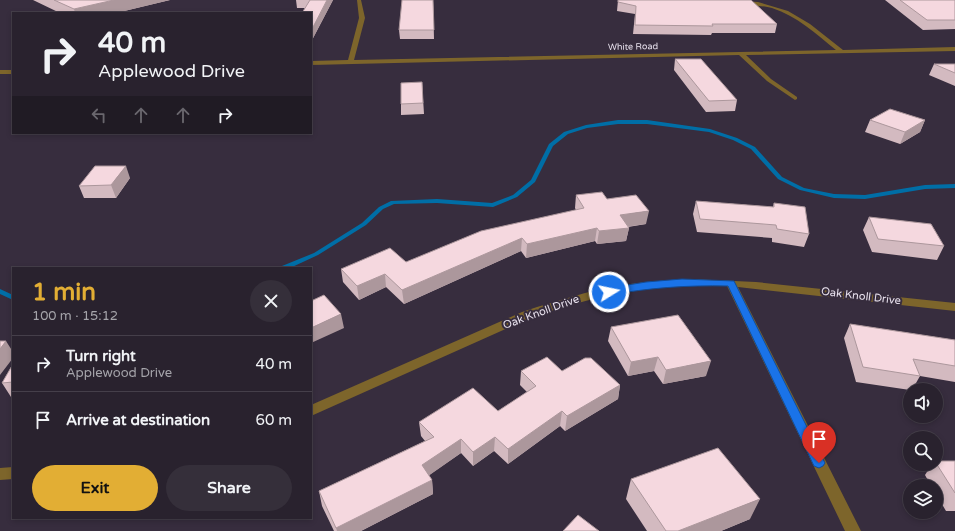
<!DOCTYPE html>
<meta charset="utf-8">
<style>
body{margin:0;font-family:"Varela Round",sans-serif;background:#352f3a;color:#f1f3f6;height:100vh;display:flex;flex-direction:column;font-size:15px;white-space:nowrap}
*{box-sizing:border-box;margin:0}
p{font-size:13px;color:#a5a4aa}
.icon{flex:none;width:22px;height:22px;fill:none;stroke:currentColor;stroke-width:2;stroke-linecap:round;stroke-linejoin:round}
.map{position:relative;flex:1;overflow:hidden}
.drawer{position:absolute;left:12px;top:267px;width:300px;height:252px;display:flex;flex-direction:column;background:#29222e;border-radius:0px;box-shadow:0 2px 6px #0003,0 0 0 1px #453f4a}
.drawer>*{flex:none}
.guide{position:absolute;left:12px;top:12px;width:300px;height:122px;border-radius:0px;box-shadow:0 2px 6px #0003,0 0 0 1px #453f4a;background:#29222e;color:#f1f3f6;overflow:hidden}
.tools{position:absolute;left:903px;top:383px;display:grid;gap:8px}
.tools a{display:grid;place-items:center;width:40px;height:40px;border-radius:50%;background:#29222e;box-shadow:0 2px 6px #0003,0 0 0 1px #453f4a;font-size:20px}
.pin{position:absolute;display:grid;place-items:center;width:34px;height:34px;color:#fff;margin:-41px -17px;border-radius:50% 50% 50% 0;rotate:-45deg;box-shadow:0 0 4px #0007}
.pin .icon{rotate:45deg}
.me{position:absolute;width:44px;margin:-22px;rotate:80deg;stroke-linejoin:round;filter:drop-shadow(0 0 3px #0008)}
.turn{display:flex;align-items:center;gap:14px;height:84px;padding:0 20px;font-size:18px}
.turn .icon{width:52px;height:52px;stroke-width:2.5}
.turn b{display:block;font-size:28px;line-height:34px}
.lanes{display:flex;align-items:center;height:38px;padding:0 20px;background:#0003;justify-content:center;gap:20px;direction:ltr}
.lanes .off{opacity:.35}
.round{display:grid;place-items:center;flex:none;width:42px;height:42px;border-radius:21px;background:#352f3a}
.overview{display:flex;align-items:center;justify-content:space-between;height:68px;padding:0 20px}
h1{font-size:24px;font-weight:800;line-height:30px;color:#e2ae34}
.button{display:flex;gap:8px;margin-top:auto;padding:8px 20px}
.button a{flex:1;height:46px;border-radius:24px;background:#e2ae34;color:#111;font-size:16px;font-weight:800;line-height:46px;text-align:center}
.button a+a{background:#352f3a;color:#f1f3f6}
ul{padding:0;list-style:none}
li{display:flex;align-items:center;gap:12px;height:56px;padding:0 20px;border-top:1px solid #453f4a}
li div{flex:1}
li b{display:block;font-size:15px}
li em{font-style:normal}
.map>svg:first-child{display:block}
</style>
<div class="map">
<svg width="955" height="531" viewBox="0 0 955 531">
<rect width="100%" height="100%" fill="#372d3e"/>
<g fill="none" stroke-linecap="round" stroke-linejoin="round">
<path fill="#006ea6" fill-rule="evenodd" d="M618,120H647L710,129L737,138L755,147L782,177L804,188L834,194L865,195L925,185L955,184V188L925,189L865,199L834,198L800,190L778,179L751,149L733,140L709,132L647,124H618L587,128L568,134L553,146L535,182L517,197L493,207L437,203L394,204L383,209L366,225L318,255L290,268H280L282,266L314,253L362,223L379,207L391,201L437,199L492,203L513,195L531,180L549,144L564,132L586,125Z
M0,289L13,295V300L0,294Z"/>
<path fill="#7d652b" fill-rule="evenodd" d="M357,0H361L365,18L354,60L836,50C816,34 797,16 772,8C760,5 735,5 727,0L758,2L788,11L810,24L843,50L955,47V51L746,55L771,79L797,97V99L795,100L767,81L739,55L311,65V61L348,60L359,18Z
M0,70H13V74H0Z
M690,279L756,282L955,303V311L738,287L861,531H845L727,286C659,283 595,295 530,318L311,416V405L522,312L537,307L585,293L615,286L646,282Z
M13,467V479L0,480V468Z"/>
</g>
<path fill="#d3bac0" d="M33,0H170L116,13H60Z
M296,0H333L311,42V13L305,8H297Z
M433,0L434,39H400L399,30Z
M618,0H751L777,24L775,33H712L711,35L633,34L635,14L617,11Z
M885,0H955V29L923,30Z
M675,59L737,100L735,111L706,112L674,70Z
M934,64H955V86L929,75Z
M422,82L424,114L401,115V104Z
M870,120H925L920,132L900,144L865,132Z
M130,178L116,198H84L79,186Z
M576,195L607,199L646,224L628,227L629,228L626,241L597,244L595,241L526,258L521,251L404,304L386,287L359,300L343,282L341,269L406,262L576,210L575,208Z
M696,201L773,207L774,203L809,234L804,247L772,242V238L697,232L693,214Z
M869,217L944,246L937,260L872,252L863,230Z
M850,324L955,340V382L920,376L912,390H910L856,382L844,338Z
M611,327L706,376L663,384L654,371L628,376L608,341Z
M13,364V397H11L2,383Z
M521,371H562L620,385L618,399L565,431L560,426L508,464L494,451L473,466L461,453L429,475L432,480L433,494L361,531H334L322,506L319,491L425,441L421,436L419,422L498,411L527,392L520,385Z
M936,461H955V511H946L936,494V486H931L925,475L932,464H936Z
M631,479L750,519L721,531H647L626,499Z"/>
<path fill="#ac979c" d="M114,0H170L116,13H75L74,9Z
M327,0H333L311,42V31Z
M925,120L920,132L900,144L905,132Z
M126,166L130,178L116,198L111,185Z
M649,211L646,224L618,228L620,215Z
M597,228L595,241L526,258L527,244Z
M629,228L626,241L597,244L599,231Z
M522,238L521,251L404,304L402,290Z
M385,274L386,287L359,300L357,286Z
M341,314L344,328L311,343V328Z
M6,341L13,352V358L0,375V349Z
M658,357L654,371L628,376L631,362Z
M711,361L706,376L663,384L666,370Z
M620,385L618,399L565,431L567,416Z
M562,411L560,426L508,464V449Z
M495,437L494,451L473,466V452Z
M461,439V453L424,479L422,465Z
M432,480L433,494L361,531H337L336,528Z
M760,499L750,519L721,531H678Z"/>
<path fill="#f5d8df" stroke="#ac979c" d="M54,0H114L74,9Z
M310,0H327L311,31V13H302Z
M402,0H433L434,30H399Z
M618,0H751L777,24H712L713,26L635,25L636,6L618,2Z
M900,0H955V20H927Z
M675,59H701L737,100L709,101Z
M934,64H955V73Z
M422,82L423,103L401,104V83Z
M890,109L925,120L905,132L870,120Z
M95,166H126L111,185L79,186Z
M602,192L607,199L636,195L649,211L620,215L629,228L599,231L597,228L527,244L522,238L402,290L385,274L357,286L341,269L390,248L406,262L481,231L584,208L576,195Z
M696,201L774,207V203L805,207L809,234L777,229L776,225L700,219Z
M869,217L931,224L944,246L878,239Z
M324,295L341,314L311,328V301Z
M678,315L711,361L666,370L658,357L631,362L611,327Z
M850,324L955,340V366L913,359L920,376L863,367Z
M0,341H6L0,349Z
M547,357L562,371L585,358H591L620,385L567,416L562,411L508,449L495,437L473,452L461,439L422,465L432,480L336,528L319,491L434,437L419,422L473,388L498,411L536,386L521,371Z
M13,364V382L2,383Z
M718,448L760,499L678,531H666L631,479Z
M936,461H955V493L936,463Z
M578,515L599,531H563Z"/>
<path fill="#1a73e8" stroke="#114b97" d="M682,279L734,281L825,463L823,466L819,468L814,466L728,286C686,285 649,288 609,295L604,292L609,288L646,282Z"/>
<g text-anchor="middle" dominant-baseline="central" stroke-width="4" stroke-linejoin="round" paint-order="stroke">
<g font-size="9" fill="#e9e2ee" stroke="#372d3e">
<text transform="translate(633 47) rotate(-1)">White Road</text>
</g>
<g font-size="11" fill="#e9e2ee" stroke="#372d3e">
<text transform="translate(861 296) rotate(7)">Oak Knoll Drive</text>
<text transform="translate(541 312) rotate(-20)">Oak Knoll Drive</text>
</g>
</g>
</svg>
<div class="tools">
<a><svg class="icon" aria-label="sound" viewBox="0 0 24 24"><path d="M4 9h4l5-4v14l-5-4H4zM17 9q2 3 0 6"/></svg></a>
<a><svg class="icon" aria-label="search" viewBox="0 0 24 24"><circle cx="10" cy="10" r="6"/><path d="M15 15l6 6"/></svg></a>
<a><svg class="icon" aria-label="layers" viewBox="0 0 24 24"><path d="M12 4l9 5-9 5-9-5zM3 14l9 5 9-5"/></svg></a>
</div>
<div class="pin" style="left:819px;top:463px;background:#d93025"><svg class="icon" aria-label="arrive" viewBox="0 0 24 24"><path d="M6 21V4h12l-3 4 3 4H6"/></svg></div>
<svg class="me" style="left:609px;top:292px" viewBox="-20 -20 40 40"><circle r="17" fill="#1a73e8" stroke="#fff" stroke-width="3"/><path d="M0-11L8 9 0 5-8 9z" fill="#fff"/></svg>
<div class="guide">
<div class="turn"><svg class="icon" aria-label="right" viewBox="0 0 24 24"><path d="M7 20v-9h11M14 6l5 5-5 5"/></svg><div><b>40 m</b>Applewood Drive</div></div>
<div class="lanes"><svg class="icon off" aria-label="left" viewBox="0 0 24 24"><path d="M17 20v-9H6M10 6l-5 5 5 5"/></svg><svg class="icon off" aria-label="ahead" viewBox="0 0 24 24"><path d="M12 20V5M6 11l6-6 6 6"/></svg><svg class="icon off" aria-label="ahead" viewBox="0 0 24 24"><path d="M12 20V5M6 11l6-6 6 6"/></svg><svg class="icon" aria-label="right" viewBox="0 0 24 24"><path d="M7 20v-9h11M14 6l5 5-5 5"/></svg></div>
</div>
<section class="drawer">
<div class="overview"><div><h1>1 min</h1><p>100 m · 15:12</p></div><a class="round"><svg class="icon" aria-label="close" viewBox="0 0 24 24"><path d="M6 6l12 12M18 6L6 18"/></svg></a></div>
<ul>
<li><svg class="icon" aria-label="right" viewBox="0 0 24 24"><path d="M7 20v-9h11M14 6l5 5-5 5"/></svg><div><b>Turn right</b><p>Applewood Drive</p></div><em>40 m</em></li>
<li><svg class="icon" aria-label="arrive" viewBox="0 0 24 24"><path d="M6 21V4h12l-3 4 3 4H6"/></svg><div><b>Arrive at destination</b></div><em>60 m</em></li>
</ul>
<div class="button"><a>Exit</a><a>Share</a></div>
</section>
</div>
